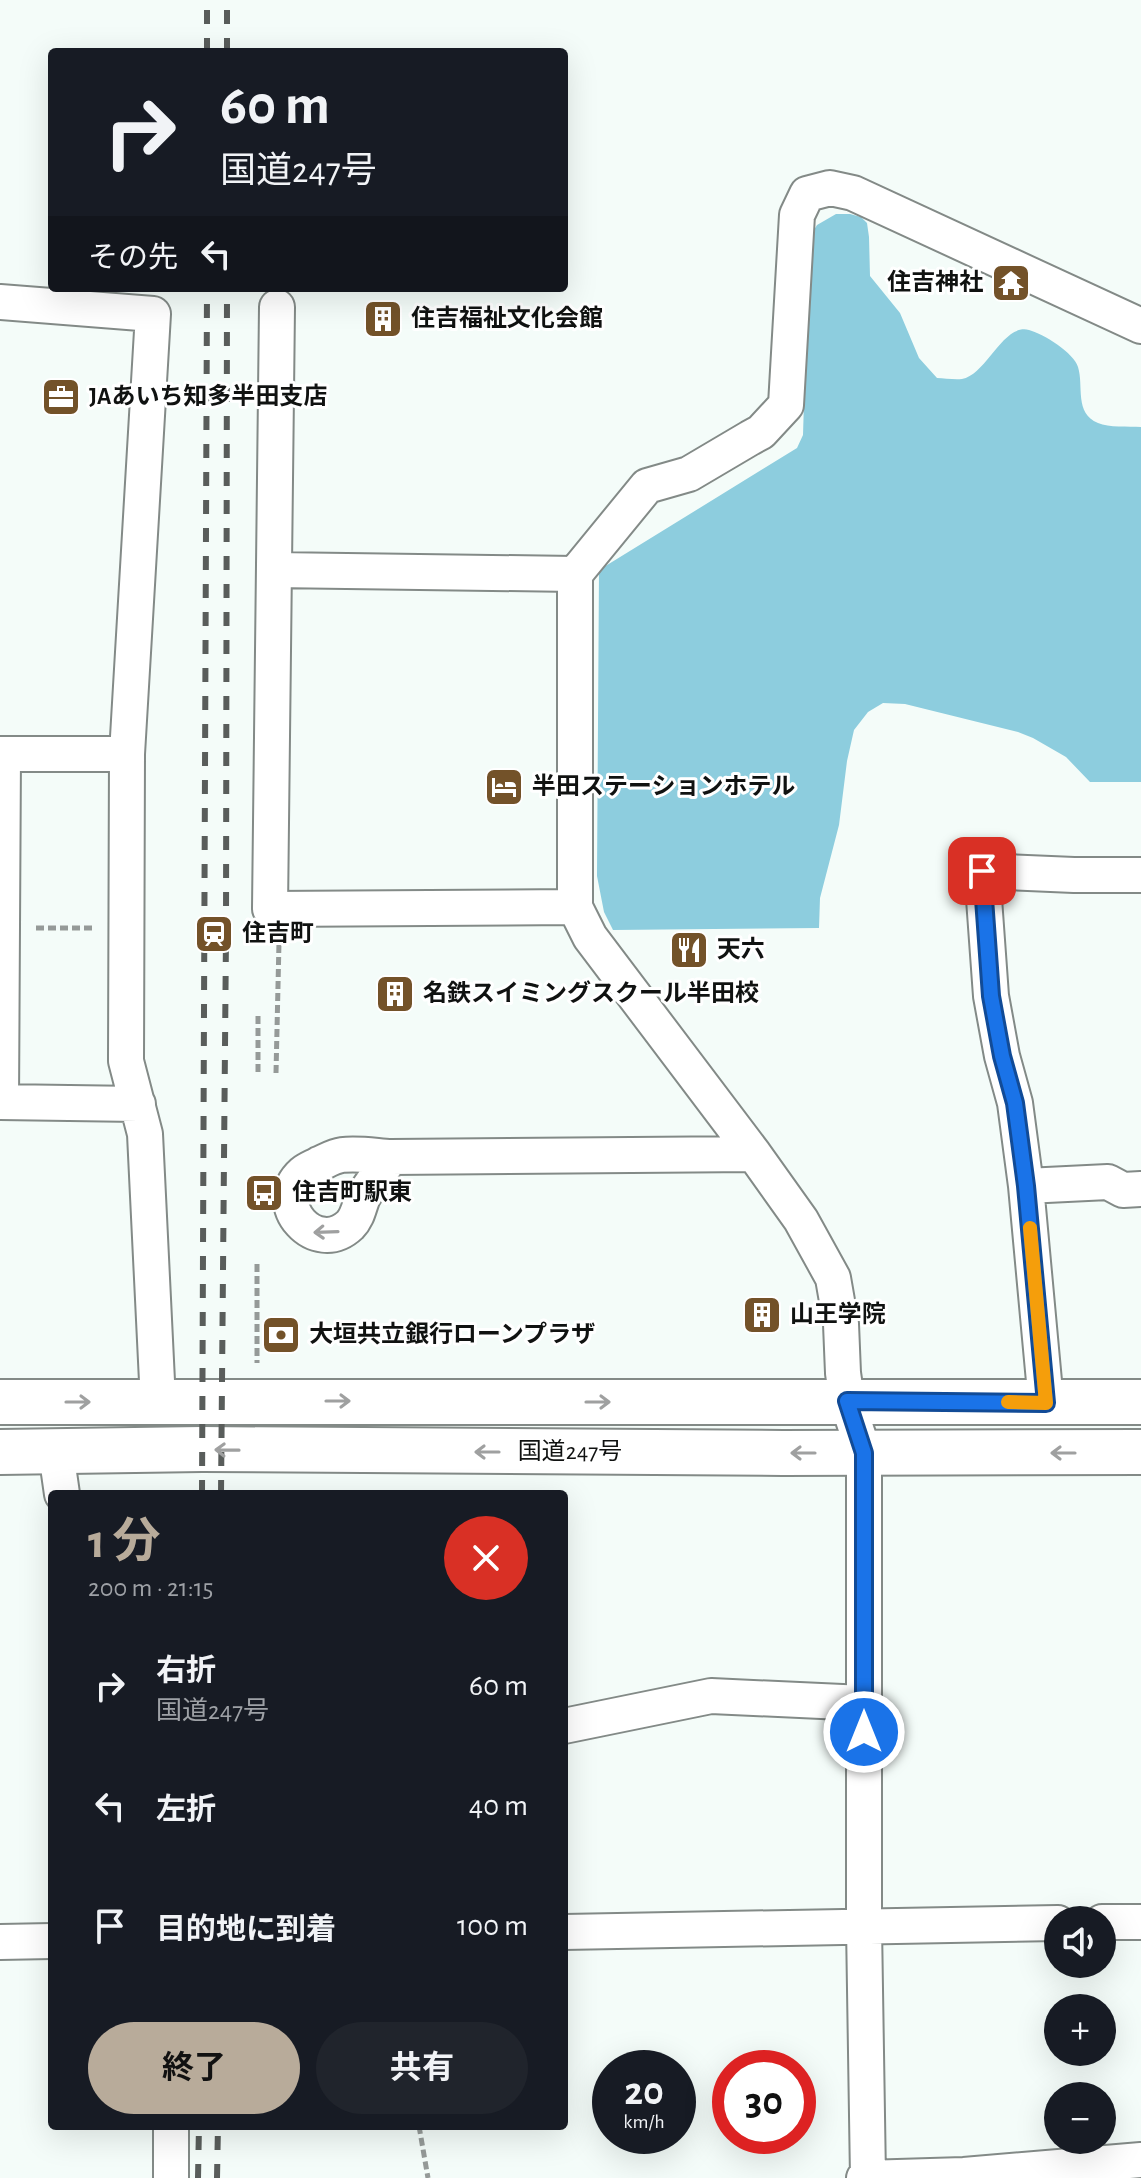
<!DOCTYPE html>
<html lang="ja">
<meta charset="utf-8">
<style>
body{margin:0;font-family:"Alegreya Sans","Noto Sans JP",sans-serif;background:#20242c;color:#f1f3f6;height:100vh;display:flex;flex-direction:column;font-size:30px;white-space:nowrap}
*{box-sizing:border-box;margin:0}
p{font-size:26px;color:#9ea1a6}
.icon{flex:none;width:44px;height:44px;fill:none;stroke:currentColor;stroke-width:2;stroke-linecap:round;stroke-linejoin:round}
.map{position:relative;flex:1;overflow:hidden}
.details{position:absolute;left:48px;top:1490px;width:520px;height:640px;display:flex;flex-direction:column;background:#171b24;border-radius:8px;box-shadow:0 8px 32px #0002}
.details>*{flex:none}
.top-card{position:absolute;left:48px;top:48px;width:520px;height:244px;border-radius:8px;box-shadow:0 8px 32px #0002;background:#171b24;color:#f1f3f6;overflow:hidden}
.fabs{position:absolute;left:1044px;top:1906px;display:grid;gap:16px}
.fabs a{display:grid;place-items:center;width:72px;height:72px;border-radius:50%;background:#171b24;box-shadow:0 8px 32px #0002;font-size:40px}
.speed{position:absolute;left:592px;top:2050px;display:flex;gap:16px;font-size:40px;font-weight:700;text-align:center}
.speed>*{display:grid;place-content:center;width:104px;height:104px;border-radius:50%;background:#171b24;box-shadow:0 8px 32px #0002;line-height:1}
.speed small{font-size:20px;font-weight:400}
.speed .limit{border:12px solid #d22;background:#fff;color:#111}
.pin{position:absolute;display:grid;place-items:center;width:68px;height:68px;color:#fff;margin:-34px;border-radius:16px;box-shadow:0 4px 12px #0006}
.me{position:absolute;width:88px;margin:-44px;rotate:0deg;stroke-linejoin:round;filter:drop-shadow(0 0 6px #0008)}
.turn{display:flex;align-items:center;gap:28px;height:168px;padding:0 40px;font-size:36px}
.turn .icon{width:104px;height:104px;stroke-width:2.5}
.turn b{display:block;font-size:56px;line-height:68px}
.then{display:flex;align-items:center;height:76px;padding:0 40px;background:#0003;gap:16px;font-size:30px}
.round{display:grid;place-items:center;flex:none;width:84px;height:84px;border-radius:42px;background:#20242c}
.summary{display:flex;align-items:center;justify-content:space-between;height:136px;padding:0 40px}
h1{font-size:48px;font-weight:700;line-height:60px;color:#b8ab9a}
.primary-button{display:flex;gap:16px;margin-top:auto;padding:16px 40px}
.primary-button a{flex:1;height:92px;border-radius:48px;background:#b8ab9a;color:#111;font-size:32px;font-weight:700;line-height:92px;text-align:center}
.primary-button a+a{background:#20242c;color:#f1f3f6}
ul{padding:0;list-style:none}
li{display:flex;align-items:center;gap:24px;height:120px;padding:0 40px}
li div{flex:1}
li b{display:block;font-size:30px}
li em{font-style:normal}
.map>svg:first-child{display:block}
</style>
<div class="map">
<svg width="1141" height="2178" viewBox="0 0 1141 2178">
<rect width="100%" height="100%" fill="#f4fcf9"/>
<path fill="#8dcdde" d="M836,214H850L861,217L867,223L869,237L870,276L900,313L919,358L937,378C944,378 954,380 962,379C987,374 1003,323 1029,330C1044,334 1074,353 1078,367C1084,386 1074,413 1098,423C1109,428 1128,426 1141,427V782H1090L1066,757L1033,738L1018,732L905,704L883,703L868,712L854,730L847,761L839,825L820,898L819,928L613,930L604,912L597,876L599,570L797,448L803,435L809,238L817,225Z"/>
<g fill="none" stroke-linecap="round" stroke-linejoin="round">
<g stroke="#838a87" stroke-width="38">
<path id="minor" d="M0,302L153,314L127,754L126,1061L145,1134L158,1402
M277,307L270,909L575,907
M274,570L575,574V907L590,937L754,1154L801,1220L833,1278L841,1324L843,1373L847,1401L864,1453V1926L868,2178
M575,574L647,486L689,474L750,438L761,432L786,405L797,215L807,194L830,188L853,193L1141,326
M0,754H127
M0,1102L138,1104
M1,1102L3,754
M391,1157C382,1170 371,1183 363,1197C359,1206 358,1217 350,1225C316,1257 268,1204 303,1173C308,1169 314,1167 319,1164C326,1161 334,1156 342,1155C358,1153 375,1156 391,1157L754,1154
M1026,1186L1108,1182L1123,1190L1141,1189
M1046,1403L1026,1186L1015,1103L1002,1056L991,996L982,871L1074,875H1141
M56,1452L62,1494
M564,1726L711,1696L864,1703
M1102,1922H1141
M564,1932L1058,1923
M0,1942L52,1941
M171,2126V2178
M864,2178L964,2175L1141,2160"/>
</g>
<g stroke="#838a87" stroke-width="48">
<path id="highway" d="M0,1402H1141
M0,1452L202,1449L783,1453L1141,1452"/>
</g>
<path stroke="#959a98" stroke-width="5" stroke-dasharray="8 4" stroke-linecap="butt" d="M36,928H94
M258,1072V1015
M276,1073L279,942
M257,1264V1363
M419,2126L428,2178"/>
<use href="#minor" stroke="#fff" stroke-width="34"/>
<use href="#highway" stroke="#fff" stroke-width="44"/>
<path stroke="#595d5b" stroke-width="6" stroke-dasharray="14 14" stroke-linecap="butt" d="M207,52V0
M227,52V0
M202,1494L207,288
M221,1494L226,935L227,288
M198,2178L199,2126
M217,2178L218,2126"/>
</g>
<defs><path id="oneway-shaft" d="M-6 0H5M1.5-3L5.5 0L1.5 3" fill="none" stroke-width="1.6" stroke-linecap="round" stroke-linejoin="round" transform="scale(2)"/></defs>
<g stroke="#9fa0a0">
<use href="#oneway-shaft" transform="translate(326 1232) rotate(178)"/>
<use href="#oneway-shaft" transform="translate(338 1401)"/>
<use href="#oneway-shaft" transform="translate(78 1402)"/>
<use href="#oneway-shaft" transform="translate(598 1402)"/>
<use href="#oneway-shaft" transform="translate(227 1450) rotate(-179)"/>
<use href="#oneway-shaft" transform="translate(487 1452) rotate(-180)"/>
<use href="#oneway-shaft" transform="translate(803 1453) rotate(180)"/>
<use href="#oneway-shaft" transform="translate(1063 1453) rotate(180)"/>
</g>
<g fill="none" stroke-linecap="round" stroke-linejoin="round">
<g stroke="#114b97" stroke-width="20">
<path id="route" d="M864,1732V1453L847,1401L1046,1403L1026,1186L1015,1103L1002,1056L991,996L982,871"/>
</g>
<use href="#route" stroke="#1a73e8" stroke-width="14"/>
<path stroke="#f59e0b" stroke-width="14" d="M1008,1402L1046,1403L1030,1228"/>
</g>
<defs>
<g id="temple-square" transform="scale(2)"><rect x="-9" y="-9" width="18" height="18" rx="4" fill="#735229" stroke="#fff"/><path d="M0-6L5-2H3V0L6.5 2.5H4V6H1.5V3h-3V6H-4V2.5H-6.5L-3 0V-2H-5Z" fill="#fff"/></g>
<g id="building-square" transform="scale(2)"><rect x="-9" y="-9" width="18" height="18" rx="4" fill="#735229" stroke="#fff"/><path d="M-4-6H4V6H1V3H-1V6H-4ZM-2.5-4.3h1.7v1.8h-1.7ZM.8-4.3h1.7v1.8H.8ZM-2.5-1h1.7V.8h-1.7ZM.8-1h1.7V.8H.8Z" fill="#fff"/></g>
<g id="office-square" transform="scale(2)"><rect x="-9" y="-9" width="18" height="18" rx="4" fill="#735229" stroke="#fff"/><path d="M-6-3h4V-5.5h4V-3h4V5H-6ZM-1-4.5V-3h2v-1.5ZM-6 0V1H6V0Z" fill="#fff"/></g>
<g id="hotel-square" transform="scale(2)"><rect x="-9" y="-9" width="18" height="18" rx="4" fill="#735229" stroke="#fff"/><path d="M-6-4.5h1.5V1H6V5H4.5V3h-9V5H-6ZM-4 0a1.8 1.8 0 1 1 3.6 0ZM.5 0V-2.5h3Q6-2.5 6 0Z" fill="#fff"/></g>
<g id="station-square" transform="scale(2)"><rect x="-9" y="-9" width="18" height="18" rx="4" fill="#735229" stroke="#fff"/><path d="M-3-6H3Q5-6 5-4V2Q5 4 3 4L4.5 6H3L1.5 4h-3L-3 6H-4.5L-3 4Q-5 4-5 2V-4Q-5-6-3-6ZM-3.5-4v3h7v-3ZM-3.5 1v1.5H-2V1ZM2 1v1.5H3.5V1Z" fill="#fff"/></g>
<g id="restaurant-square" transform="scale(2)"><rect x="-9" y="-9" width="18" height="18" rx="4" fill="#735229" stroke="#fff"/><path d="M-5-6h1v4h1v-4h1v4h1v-4h1v5L-1.5 .5V6h-2V.5L-5-1ZM5-6V6H3V1.5H1.5Q1.5-4 5-6Z" fill="#fff"/></g>
<g id="bus-square" transform="scale(2)"><rect x="-9" y="-9" width="18" height="18" rx="4" fill="#735229" stroke="#fff"/><path d="M-5-6H5V4H4V6H2V4H-2V6H-4V4H-5ZM-3.5-4V0h7V-4ZM-3.5 1.2v1.5H-2V1.2ZM2 1.2v1.5H3.5V1.2Z" fill="#fff"/></g>
<g id="bank-square" transform="scale(2)"><rect x="-9" y="-9" width="18" height="18" rx="4" fill="#735229" stroke="#fff"/><path d="M-6-4H6V4H-6ZM0-2.3a2.3 2.3 0 1 0 0 4.6a2.3 2.3 0 1 0 0-4.6Z" fill="#fff"/></g>
</defs>
<g fill-rule="evenodd">
<use href="#temple-square" x="1011" y="283"/>
<use href="#building-square" x="383" y="319"/>
<use href="#office-square" x="61" y="397"/>
<use href="#hotel-square" x="504" y="787"/>
<use href="#station-square" x="214" y="934"/>
<use href="#restaurant-square" x="689" y="950"/>
<use href="#building-square" x="395" y="994"/>
<use href="#bus-square" x="264" y="1193"/>
<use href="#building-square" x="762" y="1315"/>
<use href="#bank-square" x="281" y="1335"/>
</g>
<g text-anchor="middle" dominant-baseline="central" stroke-width="6" stroke-linejoin="round" paint-order="stroke">
<g font-size="24" font-weight="bold" fill="#101211" stroke="#fff" text-anchor="start">
<text x="983" y="283" text-anchor="end">住吉神社</text>
<text x="411" y="319">住吉福祉文化会館</text>
<text x="89" y="397">JAあいち知多半田支店</text>
<text x="532" y="787">半田ステーションホテル</text>
<text x="242" y="934">住吉町</text>
<text x="717" y="950">天六</text>
<text x="423" y="994">名鉄スイミングスクール半田校</text>
<text x="292" y="1193">住吉町駅東</text>
<text x="790" y="1315">山王学院</text>
<text x="309" y="1335">大垣共立銀行ローンプラザ</text>
</g>
<g font-size="24" fill="#101211" stroke="#fff">
<text x="570" y="1452">国道247号</text>
</g>
</g>
</svg>
<div class="fabs">
<a><svg class="icon" aria-label="sound" viewBox="0 0 24 24"><path d="M4 9h4l5-4v14l-5-4H4zM17 9q2 3 0 6"/></svg></a>
<a>+</a>
<a>−</a>
</div>
<div class="speed"><div>20<small>km/h</small></div><div class="limit">30</div></div>
<div class="pin" style="left:982px;top:871px;background:#d93025"><svg class="icon" aria-label="arrive" viewBox="0 0 24 24"><path d="M6 21V4h12l-3 4 3 4H6"/></svg></div>
<svg class="me" style="left:864px;top:1732px" viewBox="-20 -20 40 40"><circle r="17" fill="#1a73e8" stroke="#fff" stroke-width="3"/><path d="M0-11L8 9 0 5-8 9z" fill="#fff"/></svg>
<div class="top-card">
<div class="turn"><svg class="icon" aria-label="right" viewBox="0 0 24 24"><path d="M7 20v-9h11M14 6l5 5-5 5"/></svg><div><b>60 m</b>国道247号</div></div>
<div class="then">その先<svg class="icon" aria-label="left" viewBox="0 0 24 24"><path d="M17 20v-9H6M10 6l-5 5 5 5"/></svg></div>
</div>
<section class="details">
<div class="summary"><div><h1>1 分</h1><p>200 m · 21:15</p></div><a class="round" style="background:#d93025;color:#fff"><svg class="icon" aria-label="close" viewBox="0 0 24 24"><path d="M6 6l12 12M18 6L6 18"/></svg></a></div>
<ul>
<li><svg class="icon" aria-label="right" viewBox="0 0 24 24"><path d="M7 20v-9h11M14 6l5 5-5 5"/></svg><div><b>右折</b><p>国道247号</p></div><em>60 m</em></li>
<li><svg class="icon" aria-label="left" viewBox="0 0 24 24"><path d="M17 20v-9H6M10 6l-5 5 5 5"/></svg><div><b>左折</b></div><em>40 m</em></li>
<li><svg class="icon" aria-label="arrive" viewBox="0 0 24 24"><path d="M6 21V4h12l-3 4 3 4H6"/></svg><div><b>目的地に到着</b></div><em>100 m</em></li>
</ul>
<div class="primary-button"><a>終了</a><a>共有</a></div>
</section>
</div>
